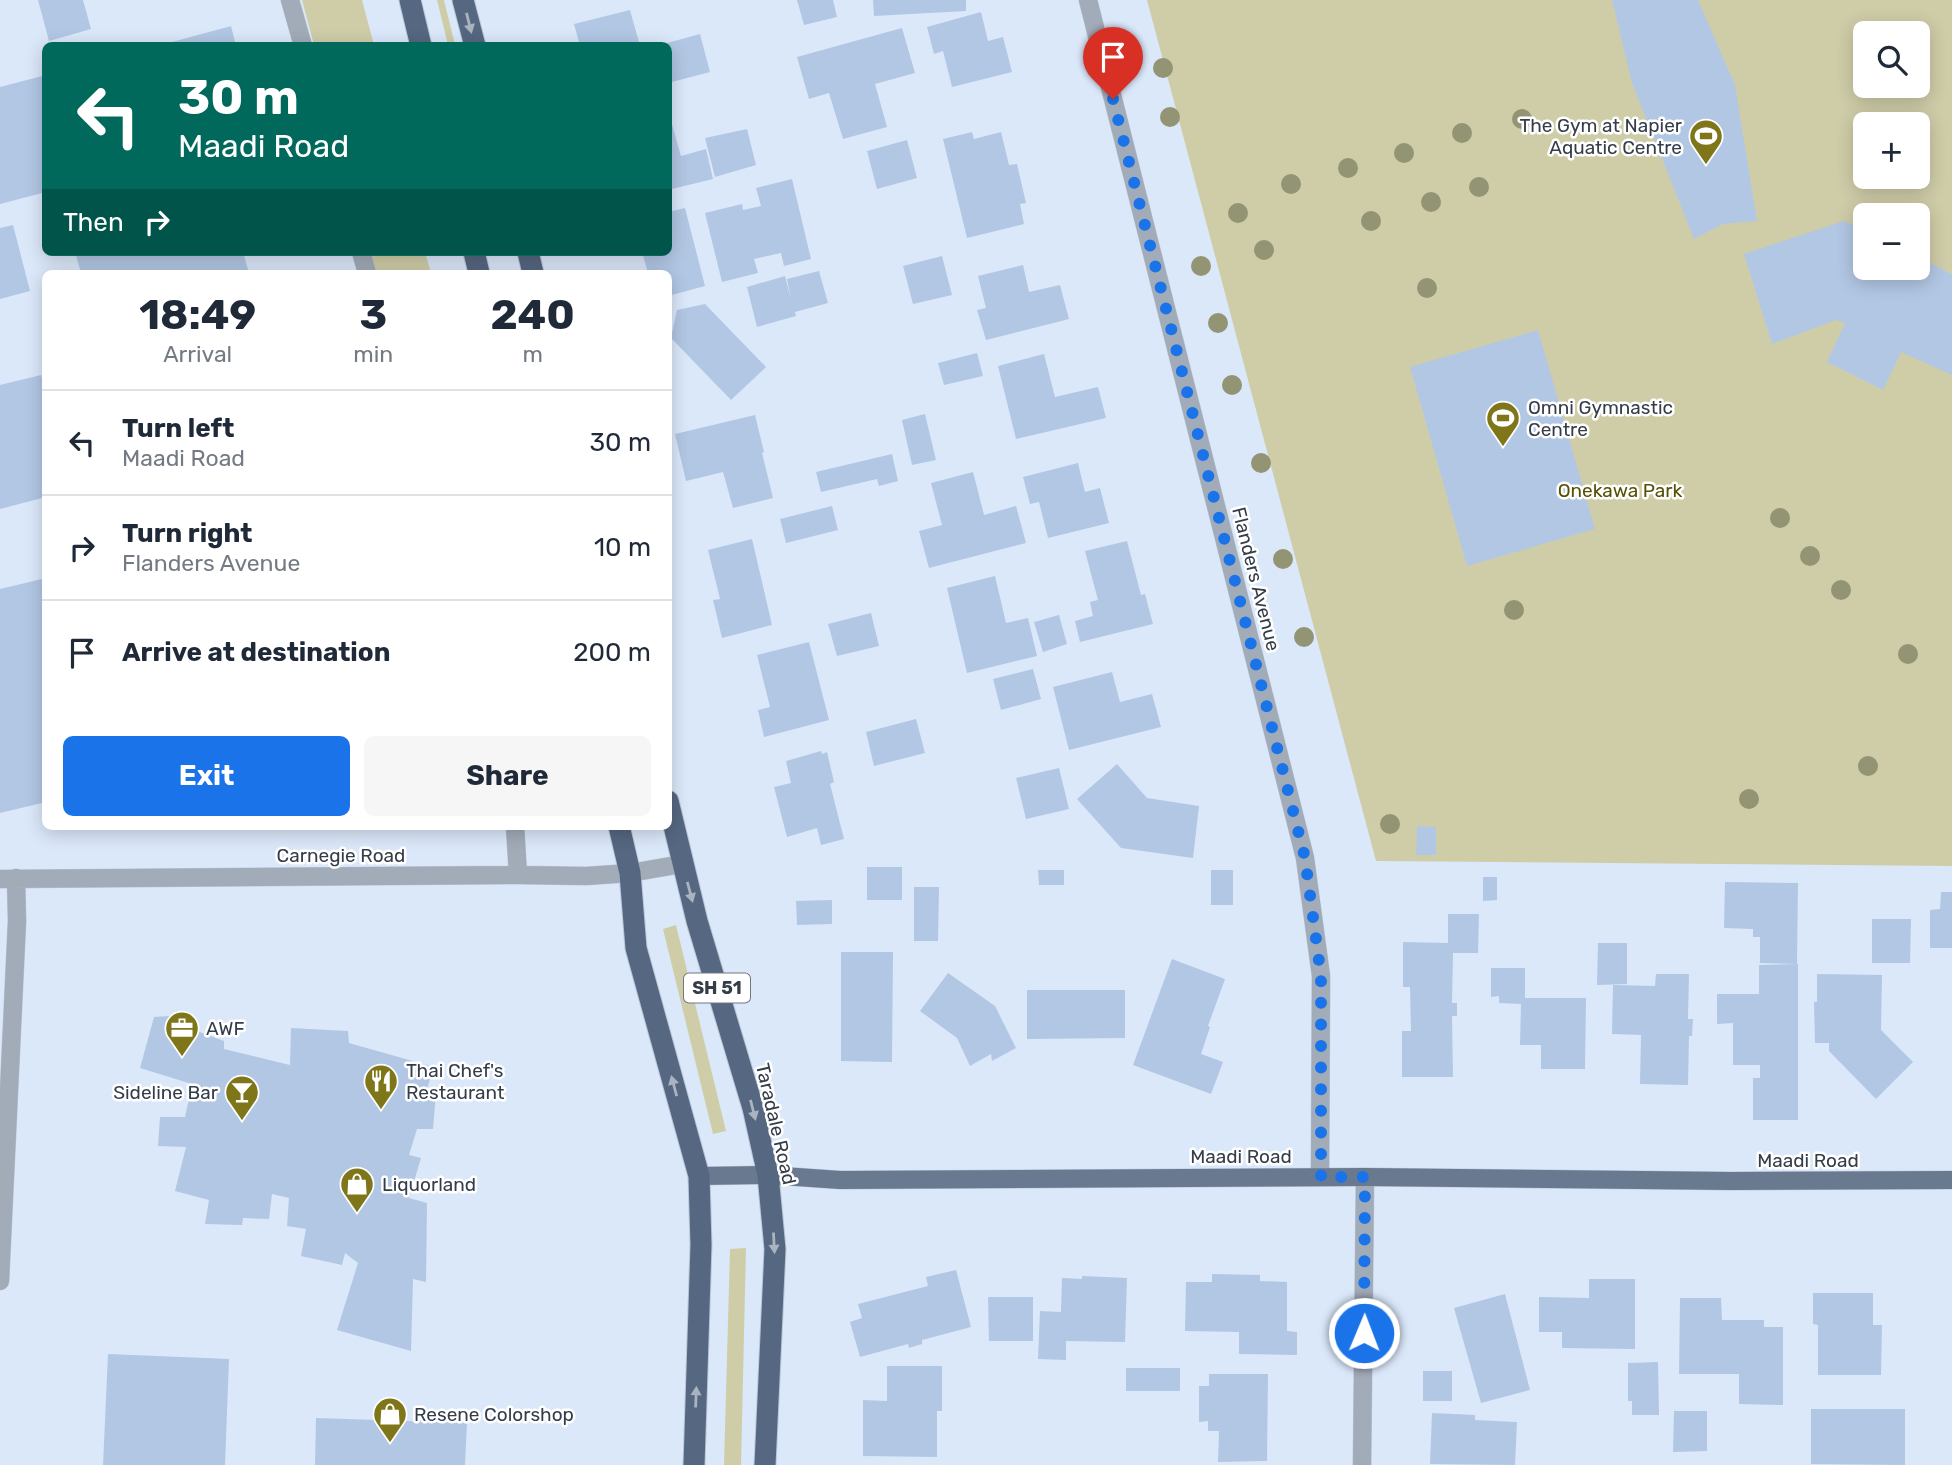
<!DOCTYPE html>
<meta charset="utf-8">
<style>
body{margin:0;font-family:Rubik,sans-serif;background:#f6f6f7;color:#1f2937;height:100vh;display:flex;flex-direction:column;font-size:26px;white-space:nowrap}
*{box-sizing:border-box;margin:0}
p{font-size:23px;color:#747a83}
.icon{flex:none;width:38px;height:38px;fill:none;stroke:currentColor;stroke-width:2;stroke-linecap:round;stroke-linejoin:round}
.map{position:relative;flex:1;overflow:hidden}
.drawer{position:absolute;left:42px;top:270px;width:630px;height:560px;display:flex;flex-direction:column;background:#fff;border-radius:10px;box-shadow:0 4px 18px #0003}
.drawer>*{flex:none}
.top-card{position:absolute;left:42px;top:42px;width:630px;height:214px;border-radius:10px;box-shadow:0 4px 18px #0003;background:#00695c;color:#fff;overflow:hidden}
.controls{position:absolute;left:1853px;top:21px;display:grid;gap:14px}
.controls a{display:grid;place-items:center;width:77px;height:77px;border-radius:10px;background:#fff;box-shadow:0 4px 18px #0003;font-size:35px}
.pin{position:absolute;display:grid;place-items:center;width:60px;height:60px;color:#fff;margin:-72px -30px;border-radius:50% 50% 50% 0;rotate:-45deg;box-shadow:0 0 7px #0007}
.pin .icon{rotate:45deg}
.me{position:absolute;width:77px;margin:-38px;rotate:1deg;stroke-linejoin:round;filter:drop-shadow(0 0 5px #0008)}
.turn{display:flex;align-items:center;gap:24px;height:147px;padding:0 21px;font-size:32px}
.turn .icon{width:91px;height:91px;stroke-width:2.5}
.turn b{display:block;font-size:49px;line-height:60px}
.then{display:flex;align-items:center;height:66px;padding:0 21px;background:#0003;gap:14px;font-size:26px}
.eta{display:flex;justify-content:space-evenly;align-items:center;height:119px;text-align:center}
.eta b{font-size:42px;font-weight:700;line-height:49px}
.cta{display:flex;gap:14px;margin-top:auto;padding:14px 21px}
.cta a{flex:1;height:80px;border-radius:10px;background:#1a73e8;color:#fff;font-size:28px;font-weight:700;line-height:80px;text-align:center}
.cta a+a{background:#f6f6f7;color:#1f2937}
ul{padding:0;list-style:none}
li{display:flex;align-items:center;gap:21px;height:105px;padding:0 21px;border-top:2px solid #e0e1e3}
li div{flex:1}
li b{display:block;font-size:26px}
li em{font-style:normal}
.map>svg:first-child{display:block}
</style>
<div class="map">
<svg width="1952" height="1465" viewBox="0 0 1952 1465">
<rect width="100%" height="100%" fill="#dbe8fa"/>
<path fill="#cfcda8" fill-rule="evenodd" d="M302,0H362L374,45H314Z
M437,0H444L455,45H448Z
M1147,0H1952V866L1376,861ZM1866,33H1918V86H1866ZM1866,124H1918V177H1866ZM1866,215H1918V268H1866Z
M368,252H425L431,273H373Z
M676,925L726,1131L713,1134L663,929Z
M746,1248L741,1465H724L730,1249Z"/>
<path fill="#b2c7e4" d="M38,0H83L91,29L49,41Z
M797,0H833L837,17L804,25Z
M873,0H966V11L874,16Z
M1612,0H1698L1735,85L1757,221L1723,224L1694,239L1632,83Z
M630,10L640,46H580L574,24Z
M981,12L988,41L1003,37L1012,72L952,87L943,51L934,54L927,27Z
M231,26L236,46H161V45Z
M902,28L915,73L875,84L887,127L843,139L829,93L809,99L797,57Z
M700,34L710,72L668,83V46L660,45Z
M46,75V192L0,204V87Z
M668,110L681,156L706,149L713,179L668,190Z
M747,129L756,165L715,177L705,138Z
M972,132L974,139L1001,132L1009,165L1017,164L1026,203L1020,204L1024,224L967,238L943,139Z
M907,140L917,178L877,189L867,151Z
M792,179L811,259L784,266L781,253L754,259L758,273L722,282L705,213L742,204L743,210L761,206L756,188Z
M685,208L705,286L668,296V273H648L642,252H668V212Z
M1844,221L1866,231V268H1918V257L1952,274V375L1901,352L1883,390L1827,362L1845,323L1836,320L1772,344L1744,254Z
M13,225L30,291L0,299V228Z
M75,252H243L249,273H81Z
M942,256L952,295L913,304L903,266Z
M1023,265L1029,292L1060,285L1069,319L986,340L977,310L986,308L978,276Z
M819,271L828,303L795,312L796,316L757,327L747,287L785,276L791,299L787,279Z
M705,304L766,367L731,400L671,338L677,310Z
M1538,330L1595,529L1467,566L1410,367Z
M977,353L983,376L944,385L938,363Z
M1044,354L1055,397L1098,387L1106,418L1016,439L998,366Z
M41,375L46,392V497L0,509V385Z
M925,414L936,460L912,465L902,420Z
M755,415L764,452L762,453L773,498L733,508L723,472L686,481L675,434Z
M892,454L898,481L879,486L877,479L821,492L816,472Z
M1078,463L1085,492L1100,488L1109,523L1048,538L1039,502L1030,504L1023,477Z
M973,472L984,515L1016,506L1026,543L929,568L919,531L942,525L931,483Z
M832,506L838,530L786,543L780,519Z
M752,539L772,625L722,638L713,600L720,599L708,550Z
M1127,541L1141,595L1145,594L1153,624L1080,642L1075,621L1093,616L1090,602L1098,600L1085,551Z
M995,576L1006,623L1028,618L1037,656L967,673L947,588Z
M46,578V802L0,813V589Z
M871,613L879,646L837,656L828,624Z
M1059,615L1067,644L1043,652L1034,622Z
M809,642L829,720L764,737L758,710L770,707L757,655Z
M1033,669L1041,699L1001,710L993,679Z
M1112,672L1120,702L1152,694L1161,727L1069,750L1053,687Z
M916,719L925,753L874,766L866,732Z
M821,751L822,754L827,752L834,782L830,784L844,839L821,845L817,828L787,837L774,787L791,783L786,761Z
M1117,764L1147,798L1199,806L1193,858L1121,848L1077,799Z
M1059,768L1069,809L1026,819L1016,778Z
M1417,826L1436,827V855H1416Z
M867,867H902V900H867Z
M1038,870H1064V885H1039Z
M1211,870H1233V905H1211Z
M1483,877H1497V900L1483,901Z
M1725,882L1798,883L1797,964L1760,963V937H1753V929L1724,928Z
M914,887H939L938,941H914Z
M1941,892H1952V948H1930V910L1940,909Z
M832,900V924L797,925L796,901Z
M1448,914H1479L1478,953H1453L1452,1003H1457V1016H1452L1453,1077H1402V1031H1411L1410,987H1403V942L1448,943Z
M1872,919H1911L1910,963H1872Z
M1598,943H1627V984L1597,985Z
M841,952H893L892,1062L841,1061Z
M1172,959L1225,979L1208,1026L1210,1027L1201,1054L1223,1062L1211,1094L1133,1065Z
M1798,964V1120H1753V1078H1760V1065H1733V1023L1717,1024V994H1759V965Z
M1491,968H1525V998H1586L1585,1069H1541V1045H1520L1521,1004L1499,1003V996L1491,997Z
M948,973L995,1006L1016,1048L992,1061L991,1054L970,1066L957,1038L920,1011Z
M1656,974H1689L1688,1019H1693L1692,1036H1689L1688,1085L1640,1084L1641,1035L1612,1034L1613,985L1655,986Z
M1817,974L1882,975L1881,1030L1913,1062L1876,1099L1829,1051V1043H1815L1814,1002H1817Z
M1027,990H1125V1038L1027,1039Z
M184,1015L186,1027L224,1041V1049L290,1065L291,1028L348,1031L349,1043L434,1067L425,1095L436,1093L433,1129H417L409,1155L421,1158L409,1198L427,1203L426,1282L413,1279L411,1351L337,1330L358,1263L345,1253L342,1265L301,1256L306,1229L287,1226L289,1198L272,1194L269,1219L243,1218L242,1225L205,1224L209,1200L175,1191L186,1147L158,1146L160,1117H185L192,1084L140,1068L154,1017Z
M956,1270L971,1327L922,1340V1344L909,1348L908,1344L860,1357L850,1322L862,1318L858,1304L928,1286L926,1277Z
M1212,1274L1260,1275V1281L1287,1282V1331L1297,1332V1355L1239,1354V1332L1185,1331L1186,1282H1212Z
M1082,1276L1127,1278L1125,1342L1066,1341V1360L1038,1359L1040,1311L1061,1312L1062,1278L1082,1279Z
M1589,1279H1635V1349L1562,1348V1332H1539V1297L1589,1298Z
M1813,1293H1873V1325H1882L1881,1375H1818V1325L1813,1324Z
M1505,1294L1530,1390L1481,1403L1454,1308Z
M988,1297H1033V1341H989Z
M1680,1298H1721L1722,1320H1764V1327H1783V1405L1739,1404V1374H1679Z
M108,1354L229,1359L225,1465H103Z
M1658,1362L1659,1415H1632V1401H1628V1363Z
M887,1366H942V1411H937V1457L863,1456V1400L887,1401Z
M1126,1368H1180V1391H1126Z
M1423,1371H1452V1401H1423Z
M1209,1374H1268L1267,1461L1218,1462L1219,1431H1208V1421L1199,1422V1386H1209Z
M1811,1409H1905V1465L1811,1464Z
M1674,1411H1707V1451L1673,1452Z
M1432,1413L1475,1415V1420L1517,1422L1515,1465L1430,1464Z
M316,1418L467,1423L465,1465H315Z"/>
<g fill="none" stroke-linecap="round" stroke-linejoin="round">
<g stroke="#bac6d7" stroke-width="19">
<path id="minor" d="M290,0L303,46
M1088,0L1305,858L1321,976L1320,1177
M361,252L367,273
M515,826L518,875
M0,879L518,875L586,876L630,873L682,864
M0,1281L17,921L16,878
M1362,1465L1365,1177"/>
</g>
<g stroke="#bac6d7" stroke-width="19">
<path id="major" d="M699,1176L768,1175L840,1180L1365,1177L1731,1181L1952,1180"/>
</g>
<g stroke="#bac6d7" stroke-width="23">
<path id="highway" d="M410,0L421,46
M463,0L475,46
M474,252L479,273
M528,252L533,273
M668,801L697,921L753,1108L768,1175L775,1249L765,1465
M619,826L630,873L636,948L699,1176L701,1245L694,1465"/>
</g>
<use href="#minor" stroke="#a2abb8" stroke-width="18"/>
<use href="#major" stroke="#697990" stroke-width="18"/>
<use href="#highway" stroke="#556781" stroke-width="21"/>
</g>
<g fill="#929474">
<circle cx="1163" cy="68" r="10"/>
<circle cx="1170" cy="117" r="10"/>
<circle cx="1522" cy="119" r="10"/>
<circle cx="1462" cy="133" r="10"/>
<circle cx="1404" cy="153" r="10"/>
<circle cx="1348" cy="168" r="10"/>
<circle cx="1291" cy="184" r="10"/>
<circle cx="1479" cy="187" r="10"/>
<circle cx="1431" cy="202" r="10"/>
<circle cx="1238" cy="213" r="10"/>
<circle cx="1371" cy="221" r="10"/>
<circle cx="1264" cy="250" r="10"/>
<circle cx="1201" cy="266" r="10"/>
<circle cx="1427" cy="288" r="10"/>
<circle cx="1218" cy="323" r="10"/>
<circle cx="1232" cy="385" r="10"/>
<circle cx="1261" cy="463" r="10"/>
<circle cx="1780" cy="518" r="10"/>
<circle cx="1810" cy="556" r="10"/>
<circle cx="1283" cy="559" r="10"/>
<circle cx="1841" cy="590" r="10"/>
<circle cx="1514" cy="610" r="10"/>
<circle cx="1304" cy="637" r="10"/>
<circle cx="1908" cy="654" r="10"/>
<circle cx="1868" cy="766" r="10"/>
<circle cx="1749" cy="799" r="10"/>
<circle cx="1390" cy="824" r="10"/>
</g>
<defs><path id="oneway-solid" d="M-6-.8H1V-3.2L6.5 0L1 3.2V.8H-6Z" transform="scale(1.75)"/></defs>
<g fill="#aab3c0">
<use href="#oneway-solid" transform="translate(469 23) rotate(76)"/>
<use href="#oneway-solid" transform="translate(690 892) rotate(75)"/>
<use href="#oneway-solid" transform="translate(674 1086) rotate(-105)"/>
<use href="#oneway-solid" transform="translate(753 1110) rotate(76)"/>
<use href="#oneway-solid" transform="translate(774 1243) rotate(87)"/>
<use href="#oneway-solid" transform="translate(696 1397) rotate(-88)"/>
</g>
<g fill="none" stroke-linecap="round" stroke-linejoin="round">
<path stroke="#1a73e8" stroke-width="12" stroke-dasharray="0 21.6" d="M1113,99L1305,858L1321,976V1177H1365L1364,1333"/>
</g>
<defs>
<g id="stadium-pin" transform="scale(1.75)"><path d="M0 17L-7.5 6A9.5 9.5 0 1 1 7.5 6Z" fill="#7e7619" stroke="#fff"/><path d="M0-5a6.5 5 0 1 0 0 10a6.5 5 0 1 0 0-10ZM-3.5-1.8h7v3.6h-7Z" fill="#fff"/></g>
<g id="office-pin" transform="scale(1.75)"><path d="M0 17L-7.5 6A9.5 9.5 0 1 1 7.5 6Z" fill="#7e7619" stroke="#fff"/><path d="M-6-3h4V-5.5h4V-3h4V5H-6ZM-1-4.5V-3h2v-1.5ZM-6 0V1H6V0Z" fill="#fff"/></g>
<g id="restaurant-pin" transform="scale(1.75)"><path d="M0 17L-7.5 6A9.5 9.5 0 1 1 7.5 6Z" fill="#7e7619" stroke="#fff"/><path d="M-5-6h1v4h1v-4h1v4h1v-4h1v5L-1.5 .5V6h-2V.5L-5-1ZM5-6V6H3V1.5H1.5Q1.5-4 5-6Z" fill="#fff"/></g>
<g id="bar-pin" transform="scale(1.75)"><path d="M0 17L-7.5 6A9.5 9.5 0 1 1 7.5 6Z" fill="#7e7619" stroke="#fff"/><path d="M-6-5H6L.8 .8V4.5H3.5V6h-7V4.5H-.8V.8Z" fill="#fff"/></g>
<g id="shop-pin" transform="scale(1.75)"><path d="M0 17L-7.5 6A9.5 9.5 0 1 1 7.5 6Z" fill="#7e7619" stroke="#fff"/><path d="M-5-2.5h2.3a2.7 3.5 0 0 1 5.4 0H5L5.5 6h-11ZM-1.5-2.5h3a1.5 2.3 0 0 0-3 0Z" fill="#fff"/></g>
</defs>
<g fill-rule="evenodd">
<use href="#stadium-pin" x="1706" y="136"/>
<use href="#stadium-pin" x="1503" y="418"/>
<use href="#office-pin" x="182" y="1028"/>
<use href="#restaurant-pin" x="381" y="1081"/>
<use href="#bar-pin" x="242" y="1092"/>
<use href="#shop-pin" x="357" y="1184"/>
<use href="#shop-pin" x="390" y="1414"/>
</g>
<g text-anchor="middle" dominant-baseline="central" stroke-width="5" stroke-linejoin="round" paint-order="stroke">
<rect fill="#fff" stroke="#727780" stroke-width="2" x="684" y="973.5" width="66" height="29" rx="5"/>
<g font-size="18" font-weight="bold" fill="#353d49">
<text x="717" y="988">SH 51</text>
</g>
<g font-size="19" fill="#353d49" stroke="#fff" text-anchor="start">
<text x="1682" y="125" text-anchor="end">The Gym at Napier<tspan x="1682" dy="22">Aquatic Centre</tspan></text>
<text x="1528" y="407">Omni Gymnastic<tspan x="1528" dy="22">Centre</tspan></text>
<text x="206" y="1028">AWF</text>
<text x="406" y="1070">Thai Chef's<tspan x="406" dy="22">Restaurant</tspan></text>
<text x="218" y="1092" text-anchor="end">Sideline Bar</text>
<text x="382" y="1184">Liquorland</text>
<text x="414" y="1414">Resene Colorshop</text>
</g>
<g font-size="19" fill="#575006" stroke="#fff">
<text x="1620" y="490">Onekawa Park</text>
</g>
<g font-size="19" fill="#353d49" stroke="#fff">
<text transform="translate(1256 579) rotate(76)">Flanders Avenue</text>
<text x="341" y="855">Carnegie Road</text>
<text transform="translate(776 1124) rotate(77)">Taradale Road</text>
<text x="1241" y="1156">Maadi Road</text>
<text x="1808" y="1160">Maadi Road</text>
</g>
</g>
</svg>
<div class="controls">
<a><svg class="icon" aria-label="search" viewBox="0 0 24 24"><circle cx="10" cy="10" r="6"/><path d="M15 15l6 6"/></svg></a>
<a>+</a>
<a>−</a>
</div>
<div class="pin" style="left:1113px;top:99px;background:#d93025"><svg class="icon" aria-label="arrive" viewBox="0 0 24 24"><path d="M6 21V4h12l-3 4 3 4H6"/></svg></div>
<svg class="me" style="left:1364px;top:1333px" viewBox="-20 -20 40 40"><circle r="17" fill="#1a73e8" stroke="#fff" stroke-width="3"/><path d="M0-11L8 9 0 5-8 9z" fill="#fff"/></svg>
<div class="top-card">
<div class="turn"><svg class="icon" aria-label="left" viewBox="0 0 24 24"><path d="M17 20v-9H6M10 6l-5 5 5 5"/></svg><div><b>30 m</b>Maadi Road</div></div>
<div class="then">Then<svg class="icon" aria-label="right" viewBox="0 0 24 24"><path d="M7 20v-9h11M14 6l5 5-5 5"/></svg></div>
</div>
<section class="drawer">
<div class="eta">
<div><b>18:49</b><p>Arrival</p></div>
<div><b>3</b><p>min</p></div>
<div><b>240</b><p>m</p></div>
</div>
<ul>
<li><svg class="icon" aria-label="left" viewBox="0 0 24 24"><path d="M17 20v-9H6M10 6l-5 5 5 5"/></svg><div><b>Turn left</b><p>Maadi Road</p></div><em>30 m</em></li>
<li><svg class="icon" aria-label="right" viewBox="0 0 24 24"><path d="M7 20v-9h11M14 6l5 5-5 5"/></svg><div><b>Turn right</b><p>Flanders Avenue</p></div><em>10 m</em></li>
<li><svg class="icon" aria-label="arrive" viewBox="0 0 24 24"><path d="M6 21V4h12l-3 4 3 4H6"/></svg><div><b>Arrive at destination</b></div><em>200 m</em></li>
</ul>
<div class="cta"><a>Exit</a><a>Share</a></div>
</section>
</div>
